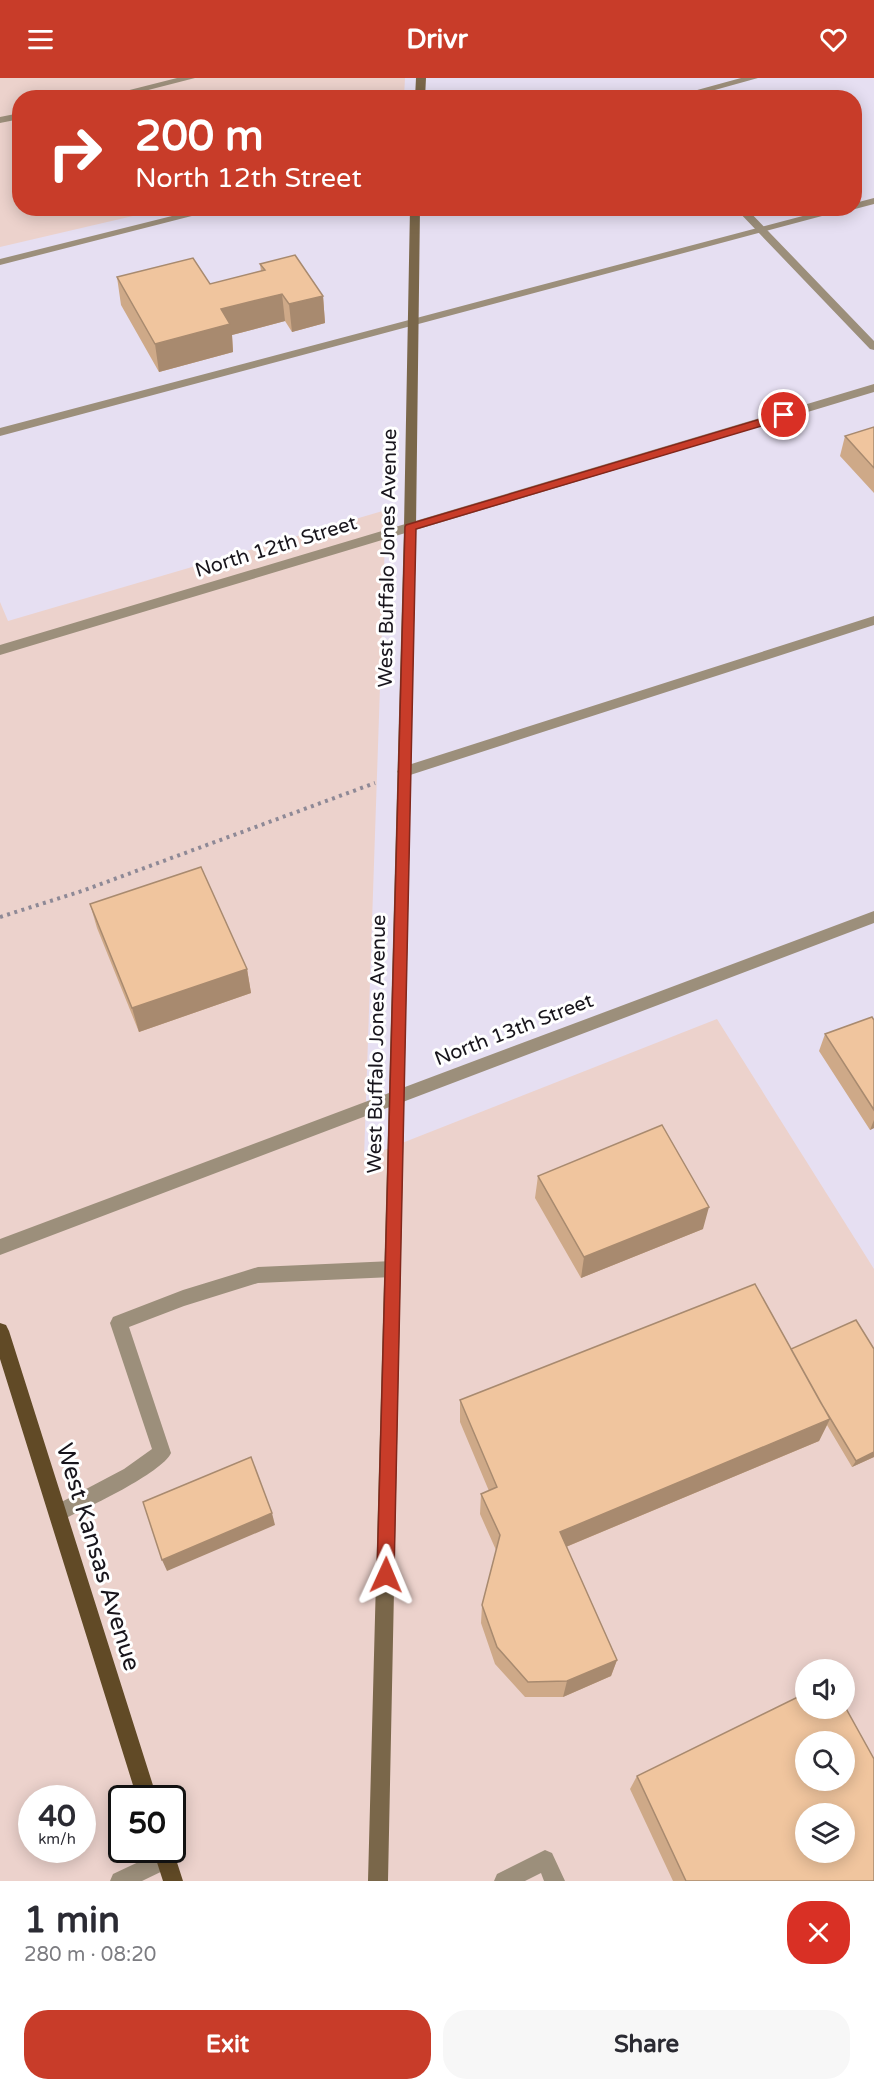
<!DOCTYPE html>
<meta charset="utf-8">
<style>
body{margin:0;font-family:"Varela Round",sans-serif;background:#f7f7f7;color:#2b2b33;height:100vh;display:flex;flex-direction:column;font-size:22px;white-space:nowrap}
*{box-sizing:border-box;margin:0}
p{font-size:20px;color:#7c7c81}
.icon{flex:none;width:33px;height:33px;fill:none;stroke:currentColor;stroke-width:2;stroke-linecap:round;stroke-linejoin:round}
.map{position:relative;height:1803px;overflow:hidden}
.panel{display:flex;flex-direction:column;background:#fff;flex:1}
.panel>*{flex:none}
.guide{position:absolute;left:12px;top:12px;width:850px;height:126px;border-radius:24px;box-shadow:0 3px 15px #0003;background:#c83c29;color:#fff;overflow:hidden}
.buttons{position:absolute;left:795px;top:1581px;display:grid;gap:12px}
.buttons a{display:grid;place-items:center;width:60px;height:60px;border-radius:50%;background:#fff;box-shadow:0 3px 15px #0003;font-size:30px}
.speed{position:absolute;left:18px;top:1707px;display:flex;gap:12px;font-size:30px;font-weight:700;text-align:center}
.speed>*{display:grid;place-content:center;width:78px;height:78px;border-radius:50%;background:#fff;box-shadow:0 3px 15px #0003;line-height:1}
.speed small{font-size:15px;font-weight:400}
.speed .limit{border:3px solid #111;border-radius:9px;background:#fff;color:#111}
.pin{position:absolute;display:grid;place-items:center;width:51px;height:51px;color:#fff;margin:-26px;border:3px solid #fff;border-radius:50%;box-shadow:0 2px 6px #0007}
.me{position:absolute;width:66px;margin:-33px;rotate:1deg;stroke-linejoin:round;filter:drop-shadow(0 0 4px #0008)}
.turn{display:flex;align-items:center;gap:21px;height:126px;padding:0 24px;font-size:27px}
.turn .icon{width:78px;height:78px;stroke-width:2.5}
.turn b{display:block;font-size:42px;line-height:51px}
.round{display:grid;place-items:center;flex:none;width:63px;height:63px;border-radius:24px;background:#f7f7f7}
.head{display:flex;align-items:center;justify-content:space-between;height:102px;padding:0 24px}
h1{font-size:36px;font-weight:800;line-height:45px}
.button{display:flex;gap:12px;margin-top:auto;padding:12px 24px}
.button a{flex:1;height:69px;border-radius:24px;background:#c83c29;color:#fff;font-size:24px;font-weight:800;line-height:69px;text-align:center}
.button a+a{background:#f7f7f7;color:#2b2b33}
header{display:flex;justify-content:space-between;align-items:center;height:78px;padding:0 24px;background:#c83c29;color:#fff;font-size:27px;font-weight:800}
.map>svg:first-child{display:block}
</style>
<header><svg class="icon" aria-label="menu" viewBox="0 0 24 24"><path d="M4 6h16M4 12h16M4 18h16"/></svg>Drivr<svg class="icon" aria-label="heart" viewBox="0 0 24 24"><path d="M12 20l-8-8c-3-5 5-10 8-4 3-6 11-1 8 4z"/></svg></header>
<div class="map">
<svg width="874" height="1803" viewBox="0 0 874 1803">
<rect width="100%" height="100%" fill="#e6dff2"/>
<path fill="#ecd2cc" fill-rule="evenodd" d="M0,0H405L404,19L20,20V130L163,131L0,169Z
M386,432L364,1080L717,941L874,1191V1803H0V524L8,543ZM806,1592H844V1630H806ZM806,1664H844V1702H806ZM32,1720H82V1772H32ZM122,1720H172V1772H122ZM806,1736H844V1774H806Z"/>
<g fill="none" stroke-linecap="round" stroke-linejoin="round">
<path stroke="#8e8996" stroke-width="4" stroke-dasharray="3 4.5" stroke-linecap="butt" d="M0,839L82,813L375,705"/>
<path fill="#9c8f7b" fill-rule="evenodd" d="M177,0H195L117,20H98Z
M20,35V41L0,45V39Z
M874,120V126L855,131L853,130H855V125Z
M833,130H852L0,358V350Z
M874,538V547L404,699L397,694L399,690Z
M393,1183L399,1186L401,1191L399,1196L393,1199L258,1205L184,1228L129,1249L171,1375C162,1395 87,1430 64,1441L58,1444L52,1441L49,1435L52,1429L124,1391L152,1371L110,1245L113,1239L183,1212L258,1189Z
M545,1772L552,1775L565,1803H544L541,1795L525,1803H494L497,1796Z"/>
<path fill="#9c8f7b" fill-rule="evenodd" d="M741,0H758L686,20H668Z
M204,130H223L0,187V181Z
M735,130H746L874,263V272L870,271Z
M874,306V314L0,577V567Z
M874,833V845L0,1177V1161Z
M164,1772L173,1774L176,1781L173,1788L142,1803H110L113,1796Z"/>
<path fill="#7a674a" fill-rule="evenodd" d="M416,0H426L425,20H415Z
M410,130H420L416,449L388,1803H368L404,449Z"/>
<path fill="#614a26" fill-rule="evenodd" d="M0,1245L6,1247L9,1253L157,1720H137L0,1281Z
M172,1770L173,1772L183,1803H163L153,1772Z"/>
</g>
<path fill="#cea988" d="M260,186L323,218L325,245L292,254L285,243L232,257L233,274L159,294L121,227L117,199L210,206L261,193Z
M874,349V415L840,378L845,358Z
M90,826L247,891L251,915L139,954L97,850Z
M874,942V1050L870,1052L819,973L825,956Z
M538,1098L703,1151L581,1200L535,1120Z
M791,1271L874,1379L852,1389L827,1347L819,1363L566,1469L617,1582L611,1598L563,1619H525L495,1586L481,1545L482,1527L496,1472L480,1436L481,1416L489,1413L460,1344V1322Z
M637,1698L874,1803H673L630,1711Z"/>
<path fill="#a88a6f" d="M282,216L285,243L232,257L233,274L159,294L155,266L221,231Z
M323,218L325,245L292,254L289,226Z
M247,891L251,915L139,954L132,930Z
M874,1042V1050L870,1052Z
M709,1129L703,1151L581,1200L584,1179Z
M830,1341L819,1363L556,1473L560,1454Z
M874,1374V1379L852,1389L856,1383Z
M272,1435L275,1447L167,1493L162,1482Z
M617,1582L611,1598L563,1619L567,1603Z"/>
<path fill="#f0c59e" stroke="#a88a6f" stroke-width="1.5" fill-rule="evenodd" d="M295,177L323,218L289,226L282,216L221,231L230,246L155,266L117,199L193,180L210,206L265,192L260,186Z
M874,349V390L845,358Z
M201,789L247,891L132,930L90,826Z
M872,939L874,942V1032L825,956Z
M662,1047L709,1129L584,1179L538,1098Z
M755,1206L830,1341L560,1454L617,1582L567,1603L528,1604L497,1569L482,1527L500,1457L481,1416L497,1409L460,1322Z
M856,1242L874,1271V1374L856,1383L821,1325L791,1271Z
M251,1379L272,1435L162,1482L143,1424Z
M806,1615V1630H844V1627L874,1681V1803H686L637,1698ZM806,1664H844V1702H806ZM806,1736H844V1774H806Z"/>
<path fill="#c83c29" stroke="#82271b" stroke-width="1.5" d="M784,334L789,337L788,340L416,451L394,1497L391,1503L386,1505L380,1503L377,1497L405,449L406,447Z"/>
<g text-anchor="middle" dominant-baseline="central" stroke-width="6" stroke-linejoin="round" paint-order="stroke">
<g font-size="20" fill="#18151c" stroke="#fff">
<text transform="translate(276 469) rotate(-17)">North 12th Street</text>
<text transform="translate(388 480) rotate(-89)">West Buffalo Jones Avenue</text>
<text transform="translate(514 952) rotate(-21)">North 13th Street</text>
<text transform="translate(377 966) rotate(-89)">West Buffalo Jones Avenue</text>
</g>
<g font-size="24" fill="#18151c" stroke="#fff">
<text transform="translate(98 1479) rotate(73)">West Kansas Avenue</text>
</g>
</g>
</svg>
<div class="buttons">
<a><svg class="icon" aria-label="sound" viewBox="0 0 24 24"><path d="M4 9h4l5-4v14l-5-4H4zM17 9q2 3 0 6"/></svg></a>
<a><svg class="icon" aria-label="search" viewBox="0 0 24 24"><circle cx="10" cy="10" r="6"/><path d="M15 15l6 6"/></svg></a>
<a><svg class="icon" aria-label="layers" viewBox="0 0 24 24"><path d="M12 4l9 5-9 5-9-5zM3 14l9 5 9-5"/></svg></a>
</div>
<div class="speed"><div>40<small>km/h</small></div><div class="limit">50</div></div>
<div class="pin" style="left:784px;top:337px;background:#d93025"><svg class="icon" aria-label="arrive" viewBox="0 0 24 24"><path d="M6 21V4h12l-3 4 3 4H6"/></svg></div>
<svg class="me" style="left:386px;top:1497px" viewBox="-20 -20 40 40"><path d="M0-17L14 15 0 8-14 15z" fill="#c83c29" stroke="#fff" stroke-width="4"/></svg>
<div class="guide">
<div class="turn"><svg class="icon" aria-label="right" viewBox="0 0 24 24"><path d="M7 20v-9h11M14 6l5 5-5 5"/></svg><div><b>200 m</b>North 12th Street</div></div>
</div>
</div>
<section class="panel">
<div class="head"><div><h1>1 min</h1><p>280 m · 08:20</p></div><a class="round" style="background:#d93025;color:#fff"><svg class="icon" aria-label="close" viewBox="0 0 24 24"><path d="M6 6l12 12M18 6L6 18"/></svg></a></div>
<div class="button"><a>Exit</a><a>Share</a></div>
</section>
